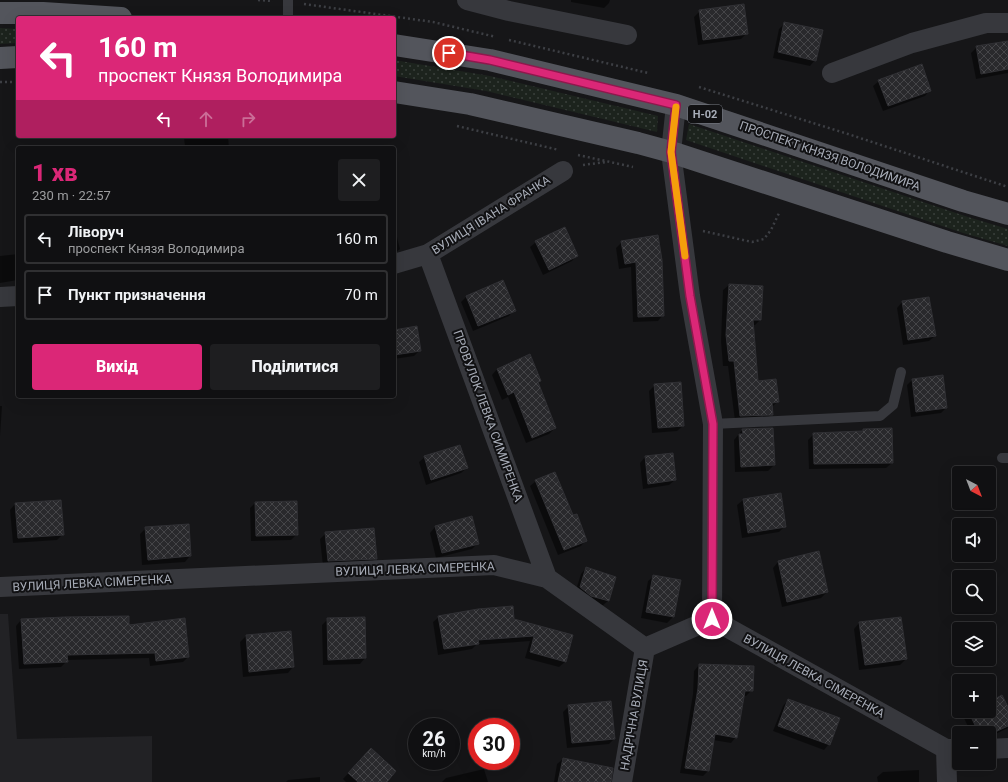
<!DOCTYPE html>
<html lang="uk">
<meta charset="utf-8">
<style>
body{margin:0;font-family:Roboto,sans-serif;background:#1e1e20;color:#f1f3f6;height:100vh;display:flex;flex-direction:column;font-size:15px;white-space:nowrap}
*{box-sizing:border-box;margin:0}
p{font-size:13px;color:#9c9d9f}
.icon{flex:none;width:22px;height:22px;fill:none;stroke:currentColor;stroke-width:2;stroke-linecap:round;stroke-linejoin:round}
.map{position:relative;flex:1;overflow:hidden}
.side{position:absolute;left:16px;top:146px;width:380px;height:252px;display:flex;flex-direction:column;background:#101012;border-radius:4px;box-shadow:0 4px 16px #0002,0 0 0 1px #303032}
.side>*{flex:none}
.top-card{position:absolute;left:16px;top:16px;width:380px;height:122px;border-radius:4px;box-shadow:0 4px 16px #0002,0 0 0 1px #303032;background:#db2777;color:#fff;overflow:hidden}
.needle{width:26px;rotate:138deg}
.controls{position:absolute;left:952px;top:466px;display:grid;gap:8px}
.controls a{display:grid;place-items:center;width:44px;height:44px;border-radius:4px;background:#101012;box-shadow:0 4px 16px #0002,0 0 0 1px #303032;font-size:20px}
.speed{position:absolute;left:408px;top:718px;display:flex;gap:8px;font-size:20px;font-weight:700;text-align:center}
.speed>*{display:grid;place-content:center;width:52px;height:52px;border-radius:50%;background:#101012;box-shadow:0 4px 16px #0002,0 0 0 1px #303032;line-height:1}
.speed small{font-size:10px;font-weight:400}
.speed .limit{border:6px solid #d22;background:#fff;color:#111}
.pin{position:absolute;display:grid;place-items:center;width:34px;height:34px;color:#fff;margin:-17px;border:2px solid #fff;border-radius:50%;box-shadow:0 1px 4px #0007}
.me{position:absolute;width:44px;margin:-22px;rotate:0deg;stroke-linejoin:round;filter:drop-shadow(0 0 3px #0008)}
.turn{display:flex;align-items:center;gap:14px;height:84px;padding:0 16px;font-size:18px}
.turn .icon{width:52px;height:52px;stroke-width:2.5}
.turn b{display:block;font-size:28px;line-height:34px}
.lanes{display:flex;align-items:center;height:38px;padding:0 16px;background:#0003;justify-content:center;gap:20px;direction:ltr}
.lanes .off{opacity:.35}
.round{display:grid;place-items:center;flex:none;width:42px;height:42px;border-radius:4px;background:#1e1e20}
.summary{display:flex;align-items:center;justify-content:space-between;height:68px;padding:0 16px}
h1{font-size:24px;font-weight:800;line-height:30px;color:#db2777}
.button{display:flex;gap:8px;margin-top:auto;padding:8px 16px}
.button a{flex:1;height:46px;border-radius:4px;background:#db2777;color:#fff;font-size:16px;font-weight:800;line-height:46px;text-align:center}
.button a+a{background:#1e1e20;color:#f1f3f6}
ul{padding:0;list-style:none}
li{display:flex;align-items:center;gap:12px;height:50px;margin:0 8px 6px;padding:0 8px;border:2px solid #303032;border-radius:4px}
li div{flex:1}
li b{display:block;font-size:15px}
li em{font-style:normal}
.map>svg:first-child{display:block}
</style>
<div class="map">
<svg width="1008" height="782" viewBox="0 0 1008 782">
<defs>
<pattern id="grass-dots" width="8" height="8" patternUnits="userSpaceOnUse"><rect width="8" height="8" fill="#1c231d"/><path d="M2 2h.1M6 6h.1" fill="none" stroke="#3a403c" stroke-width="1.8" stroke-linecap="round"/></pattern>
<pattern id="building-cross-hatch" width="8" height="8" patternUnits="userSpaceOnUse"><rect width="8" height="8" fill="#29292c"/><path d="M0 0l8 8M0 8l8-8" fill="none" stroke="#454548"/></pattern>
</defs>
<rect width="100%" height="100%" fill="#161618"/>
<path fill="#222225" d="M0,614H8L17,739L152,736V782H0Z"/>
<path fill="url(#grass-dots)" d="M0,28L18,29V43L0,44Z
M394,60L490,76L658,116L657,132L486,91L394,76Z
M689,124L968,217L1008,229V246L963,233L686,140Z"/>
<path fill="#0007" d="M571,0H610L609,3L604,8L571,2Z
M700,11L747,33L741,39L698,45L694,17Z
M785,23L815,60L810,66L773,58L779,29Z
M1008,42V73L976,79L971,53L977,47Z
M879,81L930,90L925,96L883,111L873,86Z
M184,136H228L229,148H185Z
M394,225L400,249L394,254Z
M657,237L663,315L658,321L633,322L631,267L619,269L616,248L622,242Z
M536,242L577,255L572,261L543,275L530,247Z
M18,254V280L0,283V256Z
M502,281L514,310L509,316L473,331L461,302L466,297Z
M729,285L760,320L755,325H753L758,383L778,401L772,407V414L766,420L735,421L728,366H723L721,341L723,290Z
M902,302L935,336L929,341L903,345L897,308Z
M394,331L420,350L414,356L394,359Z
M18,340V365H17V341Z
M497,369L540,380L538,383L555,428L549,434L526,443L508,397L502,400L492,375Z
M912,380L946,408L941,413L911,417L907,385Z
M655,385L683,426L677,431L652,433L649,391Z
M0,406H2L0,436Z
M742,430L774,465L768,471L735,472L734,440Z
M864,430L892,463L886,468L809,469L808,440L814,434L862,432Z
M425,457L467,468L461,473L426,485L419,462Z
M645,457L675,480L669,485L643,489L640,463Z
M536,481L573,516L586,540L581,546L558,555L530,486Z
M780,494L785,526L779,532L742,538L737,505L743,500Z
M255,503L297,534L291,540L251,541L250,508Z
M15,504L63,534L57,540L13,543L10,510Z
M435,527L478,543L472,549L436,558L430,533Z
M146,528L190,556L185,562L142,565L140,534Z
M326,533L376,558L370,564L323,566L320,539Z
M818,553L827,592L821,598L782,607L773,568L778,562Z
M586,568L608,601L602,606L575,593L581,574Z
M654,576L680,581L673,617L667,623L641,618L648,581Z
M439,617L513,620L572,636L565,662L559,667L525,658L530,641L476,645L472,649L438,655L433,622Z
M328,619L365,658L360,664L323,665L322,625Z
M21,620L128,626L188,657L183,662L150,666L149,658L67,660V661L61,667L19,669L16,626Z
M859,623L906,659L900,665L859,670L854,629Z
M291,632L293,667L288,673L243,677L240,642L246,636Z
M699,665L752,690L746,696H743L736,737L731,743L713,740L708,771L703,776L680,773L693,694L694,671Z
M788,700L829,744L824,750L773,731L783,706Z
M989,703L1008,709V728L989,737V733H971L964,718L972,711H989Z
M569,706L614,739L609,744L567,748L563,712Z
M365,755L385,782H346L343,779Z
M563,759L608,782H554L557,764Z
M484,769L488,782H442L446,778Z
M919,770V782H878L877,777L883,772Z
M320,777V782H286L288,780Z"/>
<path fill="url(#building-cross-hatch)" stroke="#303034" d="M744,4L748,34L703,40L699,10Z
M784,22L823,30L816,61L778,52Z
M1008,41V69L981,74L976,46Z
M922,64L931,91L888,106L878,80Z
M565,227L578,256L549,270L535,241Z
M658,235L662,260L664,316L638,317L636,262L625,264L621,241Z
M503,280L516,311L478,326L466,296Z
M729,284L763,286L761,320H753L758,381L776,379L779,402L772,403L773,415L740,416L734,361H729L726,335Z
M929,297L936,336L908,340L902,301Z
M417,326L421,351L394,355V330Z
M530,354L541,381L538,382L556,428L532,438L514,392L508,395L497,369Z
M943,375L947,408L916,412L912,379Z
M681,382L684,426L658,428L654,384Z
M773,428L775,465L741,467L739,434H743L742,429Z
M892,428L893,463L814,464L813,433L863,431V429Z
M460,445L468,468L431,480L424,456Z
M673,453L676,480L648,484L645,456Z
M555,472L573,515L577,514L587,541L564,550L535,480Z
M781,493L786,527L748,533L743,499Z
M61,500L64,535L18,538L15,503Z
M297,501L298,535L256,536L255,502Z
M472,516L479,544L442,553L435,526Z
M189,524L191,556L148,560L145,527Z
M374,528L377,559L328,561L325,532Z
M819,551L828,592L787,602L778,561Z
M586,567L616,577L609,601L591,596L580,587Z
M653,575L681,580L674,617L646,612Z
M513,606L514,619L573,635L566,662L530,652L534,636L478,640L479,644L444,649L438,616L478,609Z
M129,616V625L185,618L189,657L156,661L155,653L67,655L68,662L24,664L21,619L65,617Z
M365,617L366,658L328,660L327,618Z
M901,617L907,659L865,665L859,622Z
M291,631L294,667L249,672L246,635Z
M699,664L754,666L753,691H745L737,738L715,734L709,771L685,768L698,688Z
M1002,695L1008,707V726L993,733H979L968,711H989V702Z
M788,699L840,718L830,745L778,726Z
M611,701L615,739L572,743L568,705Z
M371,748L396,771L387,782H358L348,773Z
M563,758L613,768L611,782H558Z"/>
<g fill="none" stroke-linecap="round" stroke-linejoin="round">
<path stroke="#3d3f44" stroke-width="2.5" stroke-dasharray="2 3" stroke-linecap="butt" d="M258,0L273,1
M304,4L433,22L496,37
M509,40L648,73
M0,82H18
M699,87L848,134L1008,187
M457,126L559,150
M578,155L633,167
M583,165L606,162
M703,231L752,242L764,239L771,230L780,211"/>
<path stroke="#37383d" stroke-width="10" d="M288,0V18
M713,424L880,416L893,405L901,372
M1002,458H1008"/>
<path stroke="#37383d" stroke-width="20" d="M467,0L509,11L627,35
M832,73L912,43L986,23H1008
M676,105L671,152L690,296L713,424L712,619
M428,254L547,578
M394,264L428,254L563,171
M0,297L18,296
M0,587L494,565L547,578L645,648L712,619L946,749H959
M946,749L947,782
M989,749L1008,748
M622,782L645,648"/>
<path stroke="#53555c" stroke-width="22" d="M0,13H43L121,18
M394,45L490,60L676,105L963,201L1008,214
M0,58L18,57
M394,92L470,104L638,143L671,152L947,242L1008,260"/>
</g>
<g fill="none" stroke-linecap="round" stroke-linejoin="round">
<g stroke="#8e194d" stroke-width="10">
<path id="route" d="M449,53L490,60L676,105L671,152L690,296L713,424L712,619"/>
</g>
<use href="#route" stroke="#db2777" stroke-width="7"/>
<path stroke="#f59e0b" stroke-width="7" d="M676,107L671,152L685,256"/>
</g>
<g text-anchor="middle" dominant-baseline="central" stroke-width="4" stroke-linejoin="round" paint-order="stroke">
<rect fill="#111113" stroke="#7b7e86" stroke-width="1" x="688" y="105" width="34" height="18" rx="3"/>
<g font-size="11" font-weight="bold" fill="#a8adb8">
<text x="705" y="114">Н-02</text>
</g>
<g font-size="12" fill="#a8adb8" stroke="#111113">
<text transform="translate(830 156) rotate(19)">ПРОСПЕКТ КНЯЗЯ ВОЛОДИМИРА</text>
<text transform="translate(491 215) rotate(-32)">ВУЛИЦЯ ІВАНА ФРАНКА</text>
<text transform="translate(488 416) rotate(70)">ПРОВУЛОК ЛЕВКА СИМИРЕНКА</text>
<text transform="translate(415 569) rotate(-2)">ВУЛИЦЯ ЛЕВКА СІМЕРЕНКА</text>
<text transform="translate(92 583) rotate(-3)">ВУЛИЦЯ ЛЕВКА СІМЕРЕНКА</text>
<text transform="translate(814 676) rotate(29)">ВУЛИЦЯ ЛЕВКА СІМЕРЕНКА</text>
<text transform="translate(634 715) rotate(-80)">НАДРІЧНА ВУЛИЦЯ</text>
</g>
</g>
</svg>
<div class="controls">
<a><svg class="needle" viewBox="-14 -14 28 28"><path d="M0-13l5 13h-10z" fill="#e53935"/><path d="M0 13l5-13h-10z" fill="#9c9d9f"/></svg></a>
<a><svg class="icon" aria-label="sound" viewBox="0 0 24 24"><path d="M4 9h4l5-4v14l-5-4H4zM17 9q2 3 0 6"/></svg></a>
<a><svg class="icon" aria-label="search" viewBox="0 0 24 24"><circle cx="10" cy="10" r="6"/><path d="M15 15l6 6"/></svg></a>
<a><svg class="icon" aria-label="layers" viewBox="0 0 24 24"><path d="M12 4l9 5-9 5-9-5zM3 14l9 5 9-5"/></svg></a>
<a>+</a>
<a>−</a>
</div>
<div class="speed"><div>26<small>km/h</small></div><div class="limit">30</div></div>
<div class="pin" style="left:449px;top:53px;background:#d93025"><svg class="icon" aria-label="arrive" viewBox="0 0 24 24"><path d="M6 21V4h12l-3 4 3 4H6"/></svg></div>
<svg class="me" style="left:712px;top:619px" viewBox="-20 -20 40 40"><circle r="17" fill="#db2777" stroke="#fff" stroke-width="3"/><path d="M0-11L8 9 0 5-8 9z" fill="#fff"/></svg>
<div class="top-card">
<div class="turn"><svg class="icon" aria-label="left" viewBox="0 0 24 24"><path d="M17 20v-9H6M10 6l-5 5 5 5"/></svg><div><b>160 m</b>проспект Князя Володимира</div></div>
<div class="lanes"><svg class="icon" aria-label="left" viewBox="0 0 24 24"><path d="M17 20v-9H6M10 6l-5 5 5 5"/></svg><svg class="icon off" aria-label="ahead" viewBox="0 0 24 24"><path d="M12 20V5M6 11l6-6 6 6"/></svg><svg class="icon off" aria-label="right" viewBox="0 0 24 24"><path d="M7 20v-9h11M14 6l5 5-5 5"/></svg></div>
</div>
<section class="side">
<div class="summary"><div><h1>1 хв</h1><p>230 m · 22:57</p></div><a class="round"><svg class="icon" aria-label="close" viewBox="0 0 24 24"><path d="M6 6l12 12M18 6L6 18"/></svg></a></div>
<ul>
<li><svg class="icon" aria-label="left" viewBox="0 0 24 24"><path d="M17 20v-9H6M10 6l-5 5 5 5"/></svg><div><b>Ліворуч</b><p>проспект Князя Володимира</p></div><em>160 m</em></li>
<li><svg class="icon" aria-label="arrive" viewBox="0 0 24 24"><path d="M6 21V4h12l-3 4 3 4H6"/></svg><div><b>Пункт призначення</b></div><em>70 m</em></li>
</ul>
<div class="button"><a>Вихід</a><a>Поділитися</a></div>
</section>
</div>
